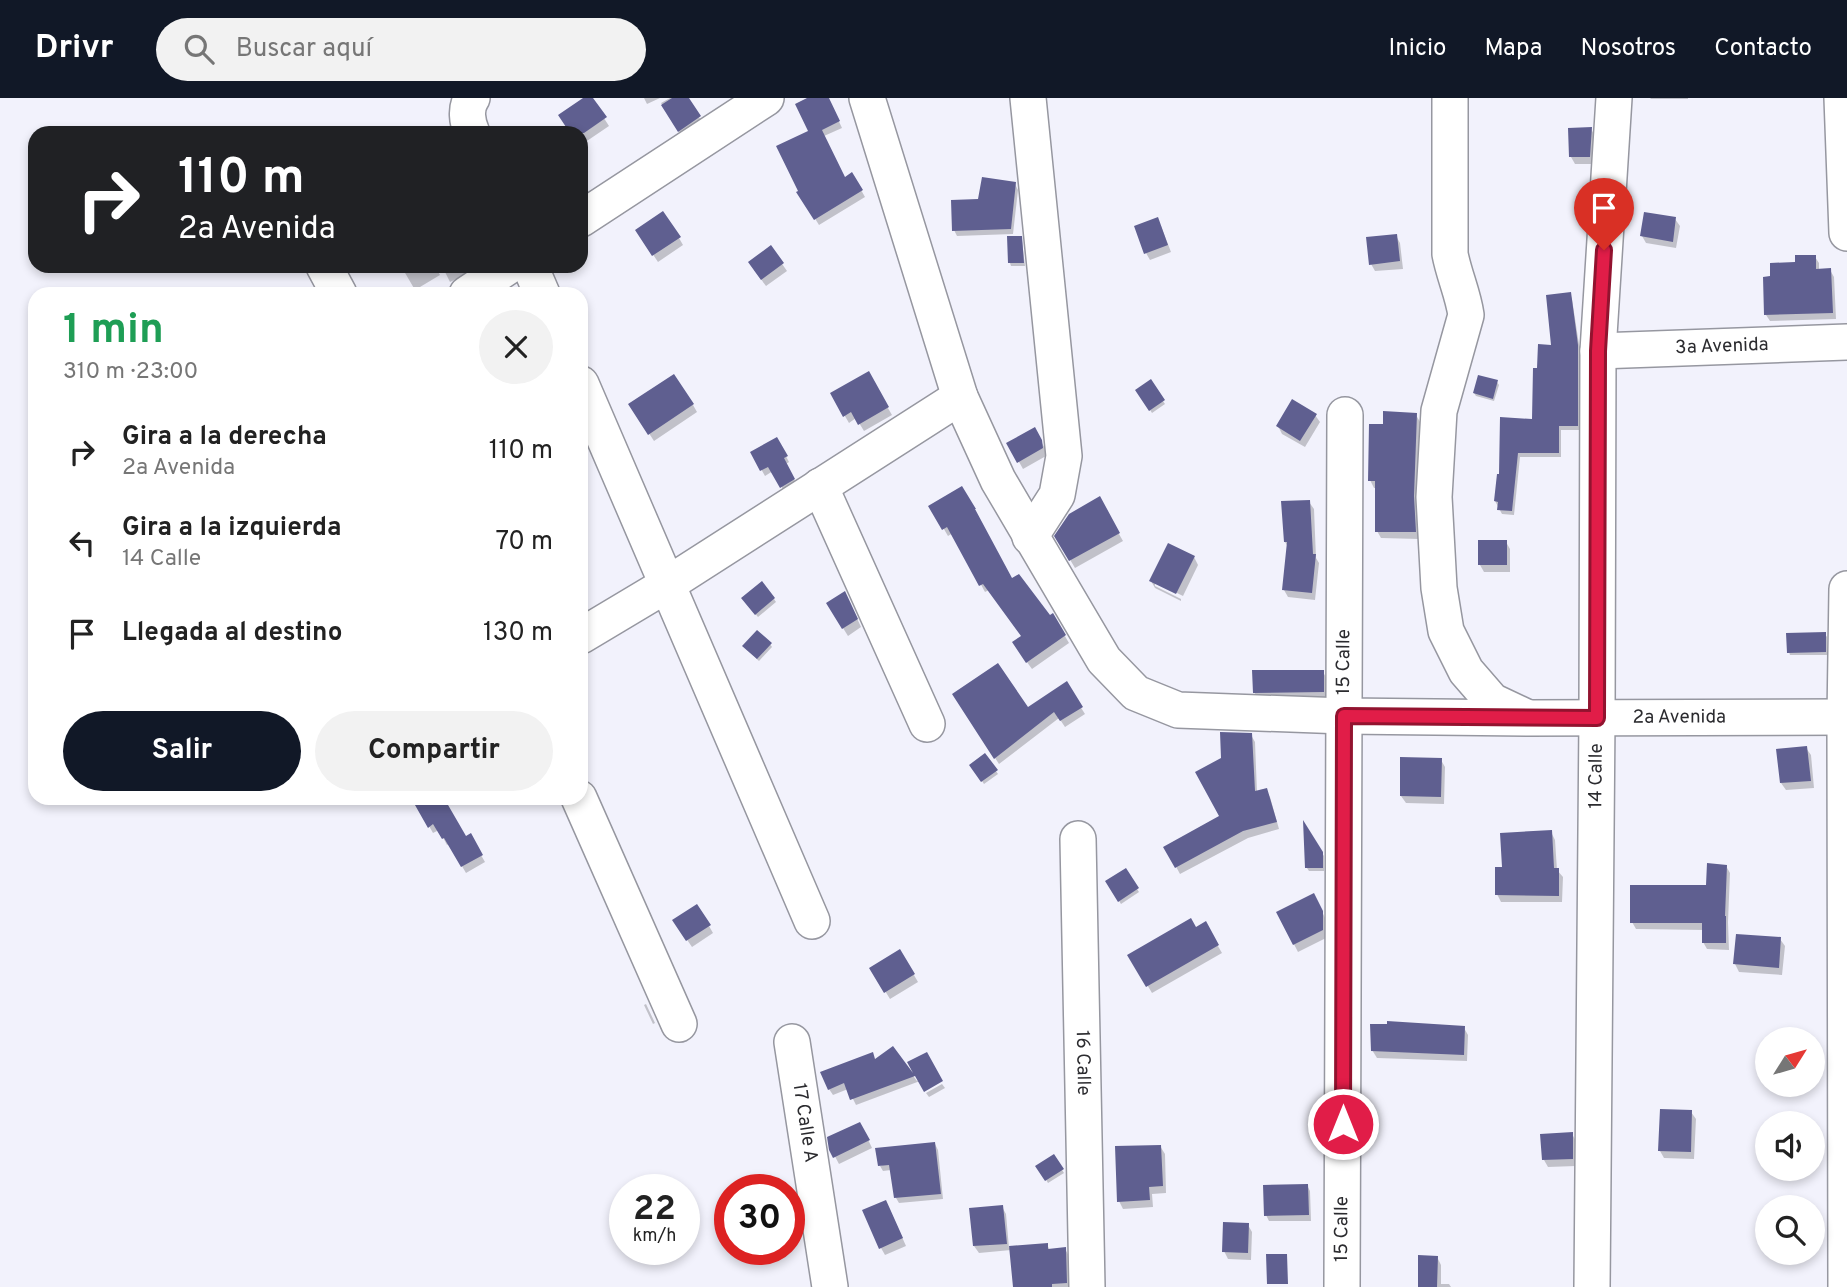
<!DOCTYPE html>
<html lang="es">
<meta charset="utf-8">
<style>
body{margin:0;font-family:Overpass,sans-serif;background:#f2f2f2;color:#222;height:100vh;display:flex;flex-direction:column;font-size:26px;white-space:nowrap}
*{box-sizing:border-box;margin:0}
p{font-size:23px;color:#767676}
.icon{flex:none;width:38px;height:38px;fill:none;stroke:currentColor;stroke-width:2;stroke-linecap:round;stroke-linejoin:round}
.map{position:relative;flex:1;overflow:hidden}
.side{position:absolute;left:28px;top:189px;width:560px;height:518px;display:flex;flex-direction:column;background:#fff;border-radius:21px;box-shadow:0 4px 10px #0003}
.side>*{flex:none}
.top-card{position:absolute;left:28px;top:28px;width:560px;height:147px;border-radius:21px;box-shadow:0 4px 10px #0003;background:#202124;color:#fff;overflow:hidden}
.needle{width:46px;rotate:53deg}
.buttons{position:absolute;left:1755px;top:929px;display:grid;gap:14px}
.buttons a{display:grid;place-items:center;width:70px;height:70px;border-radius:50%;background:#fff;box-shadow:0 4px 10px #0003;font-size:35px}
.speed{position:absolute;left:609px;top:1076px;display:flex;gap:14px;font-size:35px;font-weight:700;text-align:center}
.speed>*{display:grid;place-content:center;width:91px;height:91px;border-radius:50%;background:#fff;box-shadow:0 4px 10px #0003;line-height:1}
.speed small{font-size:18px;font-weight:400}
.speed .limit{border:10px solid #d22;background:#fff;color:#111}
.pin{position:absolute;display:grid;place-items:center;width:60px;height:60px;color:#fff;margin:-72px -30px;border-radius:50% 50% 50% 0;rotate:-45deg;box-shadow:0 0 7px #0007}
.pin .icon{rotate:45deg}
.me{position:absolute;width:77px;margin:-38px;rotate:0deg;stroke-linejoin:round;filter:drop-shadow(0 0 5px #0008)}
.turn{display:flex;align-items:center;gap:24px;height:147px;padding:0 35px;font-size:32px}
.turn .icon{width:91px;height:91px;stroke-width:2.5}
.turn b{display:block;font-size:49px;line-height:60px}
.round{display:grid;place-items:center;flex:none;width:74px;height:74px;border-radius:37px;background:#f2f2f2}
.head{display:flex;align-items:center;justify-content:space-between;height:119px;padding:0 35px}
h1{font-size:42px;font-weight:700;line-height:52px;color:#1e9e55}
.primary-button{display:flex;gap:14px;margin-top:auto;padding:14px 35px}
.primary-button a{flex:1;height:80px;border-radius:42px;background:#111827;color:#fff;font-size:28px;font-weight:700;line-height:80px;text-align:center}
.primary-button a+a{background:#f2f2f2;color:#222}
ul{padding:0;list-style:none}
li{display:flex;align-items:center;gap:21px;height:91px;padding:0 35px}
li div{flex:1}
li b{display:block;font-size:26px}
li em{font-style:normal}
header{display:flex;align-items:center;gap:42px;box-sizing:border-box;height:98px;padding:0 35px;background:#111827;color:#fff}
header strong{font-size:33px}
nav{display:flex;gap:38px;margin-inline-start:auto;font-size:24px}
.search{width:490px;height:63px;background:#f2f2f2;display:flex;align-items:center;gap:18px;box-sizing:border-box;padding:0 24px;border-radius:38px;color:#767676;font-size:26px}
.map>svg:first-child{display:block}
</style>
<header>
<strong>Drivr</strong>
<div class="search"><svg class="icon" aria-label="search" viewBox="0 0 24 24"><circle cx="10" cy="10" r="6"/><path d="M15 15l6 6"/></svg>Buscar aquí</div>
<nav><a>Inicio</a><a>Mapa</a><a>Nosotros</a><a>Contacto</a></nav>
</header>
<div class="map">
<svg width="1847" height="1189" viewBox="0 0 1847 1189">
<rect width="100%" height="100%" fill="#f2f2fc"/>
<path fill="#0003" d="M586,0H591L609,28L581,47V35H572Z
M644,0H660L647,6Z
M670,0H687L704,27L683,40L661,5Z
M811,0H828L842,30L824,38L844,81L852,76L865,99L819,127L799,95L810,34Z
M1650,0H1688V1H1651Z
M1591,31L1595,38L1593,66H1575L1571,59Z
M1015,86L1018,92L1013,136L957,138L954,132L980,103Z
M1675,121L1680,128L1676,150L1646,145L1642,138Z
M1161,128L1171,154L1150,162L1146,155Z
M1396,138L1400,145L1403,171L1375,173L1371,166Z
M642,140H679L683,147L658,164Z
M1021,140L1022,143L1025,168H1011L1010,165Z
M771,150L787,173L766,188L754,172Z
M1815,159L1819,165V172H1830L1834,179L1836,221L1770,223L1766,217L1772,180Z
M401,168H435L440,177L415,192Z
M442,168H462L465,177L450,184Z
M1570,196L1572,201L1580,253L1579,332H1561V359H1520L1514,417L1502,416L1495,403L1498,378L1533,322L1539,272L1553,248Z
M868,276L892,317L864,333L856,320L849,325L832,296Z
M1150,284L1165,306L1152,315L1137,292Z
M1497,284L1499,287L1494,303L1476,298L1474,295Z
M693,307L697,314L654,343L635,314Z
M1315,317L1320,324L1305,349L1282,336L1278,328Z
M1416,317L1420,324L1417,407L1419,441L1381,440L1377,433V390H1374L1370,382L1385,328Z
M1034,332L1046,352V358L1023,371L1009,346Z
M777,341L789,364L786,366L797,387L785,395L773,373L765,378L752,355Z
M1099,401L1123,443L1075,470L1056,438Z
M1309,404L1314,411L1316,460L1319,465L1315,502L1288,499L1284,492L1288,449L1285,444Z
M931,409L1012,483L1050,520L1053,518L1069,545L1032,571L1018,552L1023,539L989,492L985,494L953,435L948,438Z
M1506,444L1510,451V474H1484L1480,467Z
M1194,459L1198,467L1183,498L1155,484V488L1181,501V503L1155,490L1151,483Z
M774,501L776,504L758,519L745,504Z
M849,503L861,529L848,538L828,506Z
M1825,536L1827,539V557H1790L1789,554Z
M770,546L772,549L759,563L746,551Z
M1323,574L1327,581V601L1259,602L1254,594Z
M1066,586L1085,616L1065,629L1059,620L999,666L958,603L1027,611Z
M1251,637L1255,644L1257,694L1266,692L1270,699L1279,731L1248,740L1180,776L1166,750L1222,719L1223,661Z
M1806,650L1811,657L1814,690L1786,692L1781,685Z
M985,657L998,676L984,686L971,667Z
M1402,661L1441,662L1445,669L1444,706L1406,705L1401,698Z
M413,700H442L465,740L470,738L485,764L466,775L449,746L447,747L439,732L433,735Z
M1305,729L1324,758V773H1309L1307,770Z
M1551,734L1555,742L1557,772L1563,779L1562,804H1501L1497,796L1504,771Z
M1726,768L1730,775L1728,824L1729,852L1707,851L1703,844L1704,832L1636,831L1632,824L1708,789Z
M1125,772L1139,794L1121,806L1107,784Z
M1314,797L1326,822V840L1298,854L1278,815Z
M1205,826L1222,855L1152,895L1130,858Z
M709,828L713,835L692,849L679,830Z
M1780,841L1785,848L1782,877L1739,874L1735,866Z
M900,853L918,884L890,901L871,870Z
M646,906L655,925L653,926L644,907Z
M1464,930L1468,937L1467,963L1377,960L1372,952Z
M892,950L917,983L919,982L920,983L856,1007L848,991L833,997L829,991L876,963Z
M942,986L945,990L929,999L926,995Z
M1691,1014L1696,1021L1694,1061L1664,1060L1660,1053Z
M864,1033L872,1050L839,1066L831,1051Z
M1572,1036L1576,1043V1068L1548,1069L1544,1062Z
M935,1046L938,1052L943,1101L899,1105L896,1100L891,1072L883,1073L880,1068Z
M1160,1048L1165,1056L1166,1095L1152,1096L1153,1109L1123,1111L1119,1103Z
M1053,1058L1064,1075L1048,1085L1038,1068Z
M1307,1087L1310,1093L1311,1123H1269L1266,1117Z
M1002,1109L1006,1116L1009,1150L1047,1147L1050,1152L1065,1151L1069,1158V1189H1015L1011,1152L979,1155L974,1148Z
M890,1112L906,1148L885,1157L881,1150Z
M1248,1127L1252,1134L1251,1162L1228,1161L1224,1153Z
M1437,1159L1441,1167V1186H1449L1451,1189H1419Z"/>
<path fill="#5f5f90" d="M583,0H593L607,19L584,35H570L558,17Z
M672,0H689L701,18L678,34L661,7Z
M807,0H829L840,23L822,32L845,79L852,74L863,92L814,122L796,94L798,93L776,48L808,33L795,6Z
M1592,29L1590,59H1569L1568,30Z
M982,79L1016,84L1011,131L952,133L951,102L978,101Z
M663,113L681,139L652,158L635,132Z
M1644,114L1676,119L1673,144L1640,138Z
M1158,119L1168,147L1144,156L1134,128Z
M1397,136L1400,163L1369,167L1366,139Z
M1007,138H1022L1024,165H1008Z
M771,147L784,165L761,182L748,164Z
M1795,157H1816V171L1831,170L1833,215L1764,217L1763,179L1770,178V165L1795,164Z
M1571,194L1578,247V328H1559V355H1518L1512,413L1497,412L1498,404L1494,403L1497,376H1499L1500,319L1532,321L1533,270H1537L1538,246L1551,247L1546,197Z
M869,273L889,309L858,327L851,314L843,319L830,295Z
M674,276L694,306L648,337L628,306Z
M1478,277L1498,282L1493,301L1473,295Z
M1151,281L1165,302L1149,313L1135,292Z
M1292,301L1317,316L1300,343L1276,328Z
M1383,313L1417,315L1414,398L1416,434H1375V383H1368L1369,326H1383Z
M1035,329L1042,342L1043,350L1017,365L1006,345Z
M777,339L788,358L784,360L795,381L780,390L768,369L760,373L750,354Z
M962,388L976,411H975L1012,480L1019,476L1050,517L1053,515L1066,537L1026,565L1012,544L1021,538L983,486L979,488L947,429L942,432L928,408Z
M1100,398L1120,435L1069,463L1054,438L1069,416Z
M1310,402L1313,456H1316L1312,495L1282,492L1287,444H1284L1281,403Z
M1478,442H1507V467H1478Z
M1168,445L1195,458L1176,496L1149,483Z
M762,483L775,500L755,517L741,500Z
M845,493L858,521L842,531L826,505Z
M757,532L772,545L757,561L742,548Z
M1826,534V554L1787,555L1786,535Z
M998,565L1028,609L1067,583L1083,609L1060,623L1054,614L994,661L952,596Z
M1252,572H1324V594L1253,595Z
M1220,634L1252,635L1255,693L1267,690L1277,724L1243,733L1175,770L1163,749L1219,718L1195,674L1221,660Z
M1807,648L1811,683L1780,685L1776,651Z
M985,655L998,672L981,684L969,667Z
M1400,659L1442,660L1441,699L1400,698Z
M411,700H444L466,738L471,735L483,757L461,769L444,740L442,741L433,726L428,730Z
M1303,722L1323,754V770H1305Z
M1552,732L1554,770H1559V798L1495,797V769H1502L1500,735Z
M1707,765L1727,767L1725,818H1726V845H1702V825H1630V787H1706Z
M1126,770L1139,790L1118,804L1105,783Z
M1314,795L1323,813V832L1293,847L1276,814Z
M697,806L711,827L686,843L672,822Z
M1191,820L1196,829L1206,823L1219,847L1146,889L1127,857Z
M1736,836L1781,839L1779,870L1733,866Z
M900,851L915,876L884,895L869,870Z
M1387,923L1465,928L1464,957L1371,953L1370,926H1387Z
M893,948L913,975L907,964L927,954L943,983L924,994L915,978L850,1002L844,985L828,992L820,974L873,954L875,961Z
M1660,1011L1692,1012L1691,1054L1658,1053Z
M860,1024L870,1042L833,1060L829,1052L827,1039Z
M1573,1034V1061L1542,1062L1540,1036Z
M935,1044L941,1096L894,1100L889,1067L878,1068L875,1050Z
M1161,1047L1163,1088L1149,1089L1150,1102L1117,1104L1115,1048Z
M1054,1056L1064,1071L1045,1083L1035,1068Z
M1308,1086L1309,1117L1264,1118L1263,1087Z
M886,1102L903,1140L879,1151L862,1112Z
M1003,1107L1007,1146L973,1148L969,1110Z
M1223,1124L1249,1125L1248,1155L1222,1154Z
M1048,1145V1151L1066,1149L1067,1185L1052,1186V1189H1013L1009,1148Z
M1266,1156H1287L1288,1186H1267Z
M1418,1157L1438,1158L1437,1189H1418Z"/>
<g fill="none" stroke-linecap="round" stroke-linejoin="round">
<g stroke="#9697a0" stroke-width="38">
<g id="minor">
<path id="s1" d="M867,0L960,299L998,382L1104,562L1136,595L1178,612L1344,618L1527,620L1847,619"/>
<path d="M1028,0L1064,358L1057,397L1030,439"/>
<path d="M1450,0V156C1454,177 1463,196 1466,217L1439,313L1434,399L1439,490L1446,533L1466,573L1492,603L1526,619"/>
<path d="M1842,0L1847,135"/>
<path d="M472,35C467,24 465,10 472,0"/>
<path d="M581,121L766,0"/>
<path d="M324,168L339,196"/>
<path d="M530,168L542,196"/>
<path d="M467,196L509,168"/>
<path id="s2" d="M1598,253L1847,244"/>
<path d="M581,286L812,823"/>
<path d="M820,388L927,626"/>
<path d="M581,538L668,486L960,299"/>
<path d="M579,700L679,926"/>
<path id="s3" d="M1078,741L1087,1189"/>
<path id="s4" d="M792,944L830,1189"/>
<path id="s5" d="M1342,1189L1345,317"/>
<path id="s6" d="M1592,1189L1597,620L1598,253L1614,0"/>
<path d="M1846,1189L1845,619L1847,491"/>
</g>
</g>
<use href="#minor" stroke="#fff" stroke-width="35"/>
</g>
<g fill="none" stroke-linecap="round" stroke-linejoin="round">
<g stroke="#92132f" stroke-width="18">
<path id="route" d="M1343,1026L1344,618L1597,620L1598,253L1604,152"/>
</g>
<use href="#route" stroke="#e11d48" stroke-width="12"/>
</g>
<g text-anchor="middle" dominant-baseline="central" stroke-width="7" stroke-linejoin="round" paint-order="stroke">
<g font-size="19" fill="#2b2b2f" stroke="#fff">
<text stroke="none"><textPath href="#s2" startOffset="124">3a Avenida</textPath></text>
<text stroke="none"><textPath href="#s5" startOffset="625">15 Calle</textPath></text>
<text stroke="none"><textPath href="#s1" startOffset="1206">2a Avenida</textPath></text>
<text stroke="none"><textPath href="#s6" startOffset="511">14 Calle</textPath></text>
<text stroke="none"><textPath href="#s3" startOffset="224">16 Calle</textPath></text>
<text stroke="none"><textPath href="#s4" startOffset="82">17 Calle A</textPath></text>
<text stroke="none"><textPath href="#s5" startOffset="58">15 Calle</textPath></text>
</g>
</g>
</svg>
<div class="buttons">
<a><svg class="needle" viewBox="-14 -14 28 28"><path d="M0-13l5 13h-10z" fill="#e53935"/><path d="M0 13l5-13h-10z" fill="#767676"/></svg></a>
<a><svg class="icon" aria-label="sound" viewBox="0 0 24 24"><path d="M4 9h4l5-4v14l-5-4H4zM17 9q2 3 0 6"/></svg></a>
<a><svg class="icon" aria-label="search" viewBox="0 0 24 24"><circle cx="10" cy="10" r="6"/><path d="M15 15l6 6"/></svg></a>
</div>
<div class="speed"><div>22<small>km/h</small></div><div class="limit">30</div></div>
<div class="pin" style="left:1604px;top:152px;background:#d93025"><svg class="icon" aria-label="arrive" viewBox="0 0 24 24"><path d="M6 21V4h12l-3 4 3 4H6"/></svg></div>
<svg class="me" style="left:1343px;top:1026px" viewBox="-20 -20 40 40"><circle r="17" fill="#e11d48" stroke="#fff" stroke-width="3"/><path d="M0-11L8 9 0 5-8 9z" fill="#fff"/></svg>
<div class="top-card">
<div class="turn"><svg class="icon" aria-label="right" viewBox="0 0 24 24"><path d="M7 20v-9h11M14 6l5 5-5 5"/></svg><div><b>110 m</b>2a Avenida</div></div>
</div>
<section class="side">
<div class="head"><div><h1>1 min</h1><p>310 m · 23:00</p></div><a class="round"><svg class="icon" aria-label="close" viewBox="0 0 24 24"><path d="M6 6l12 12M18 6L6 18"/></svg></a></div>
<ul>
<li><svg class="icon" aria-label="right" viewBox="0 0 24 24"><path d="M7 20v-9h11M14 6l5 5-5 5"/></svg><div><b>Gira a la derecha</b><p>2a Avenida</p></div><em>110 m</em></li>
<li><svg class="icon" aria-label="left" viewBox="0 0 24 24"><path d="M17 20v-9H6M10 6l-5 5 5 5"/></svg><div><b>Gira a la izquierda</b><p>14 Calle</p></div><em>70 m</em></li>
<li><svg class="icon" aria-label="arrive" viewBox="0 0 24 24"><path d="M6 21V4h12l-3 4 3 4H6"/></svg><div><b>Llegada al destino</b></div><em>130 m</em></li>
</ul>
<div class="primary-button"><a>Salir</a><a>Compartir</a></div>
</section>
</div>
